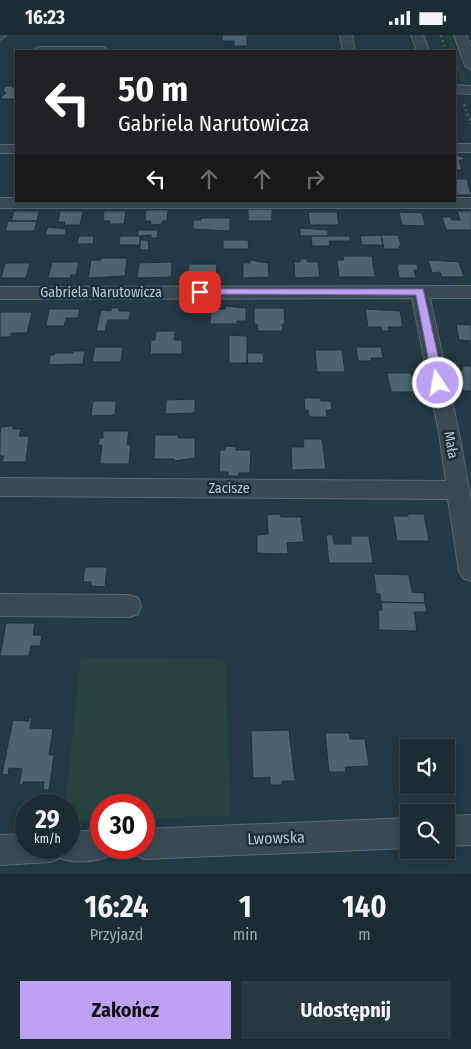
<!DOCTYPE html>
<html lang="pl">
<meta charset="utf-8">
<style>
body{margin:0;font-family:"Fira Sans Condensed",sans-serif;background:#28383f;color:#f1f3f6;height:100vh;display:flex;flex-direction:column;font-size:19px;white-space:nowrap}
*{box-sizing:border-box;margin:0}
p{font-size:16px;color:#a0a7ac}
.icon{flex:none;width:28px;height:28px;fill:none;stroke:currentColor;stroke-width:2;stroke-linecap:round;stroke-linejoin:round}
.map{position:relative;height:839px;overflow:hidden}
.side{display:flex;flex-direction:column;background:#1b2c33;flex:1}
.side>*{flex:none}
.guide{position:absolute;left:15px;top:15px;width:441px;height:152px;border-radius:0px;box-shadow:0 2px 12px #0003,0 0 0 1px #39484e;background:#202124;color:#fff;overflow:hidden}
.fabs{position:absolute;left:400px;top:704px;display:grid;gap:10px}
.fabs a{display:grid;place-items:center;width:55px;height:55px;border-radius:0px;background:#1b2c33;box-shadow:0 2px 12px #0003,0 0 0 1px #39484e;font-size:25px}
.speed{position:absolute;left:15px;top:759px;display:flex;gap:10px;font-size:25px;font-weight:700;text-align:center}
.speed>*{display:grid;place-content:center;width:65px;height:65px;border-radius:50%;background:#1b2c33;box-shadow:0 2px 12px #0003,0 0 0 1px #39484e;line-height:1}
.speed small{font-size:12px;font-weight:400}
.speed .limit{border:8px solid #d22;background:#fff;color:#111}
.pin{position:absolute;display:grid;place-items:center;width:42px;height:42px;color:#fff;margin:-21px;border-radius:10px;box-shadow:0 2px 8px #0006}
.me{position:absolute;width:55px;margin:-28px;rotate:348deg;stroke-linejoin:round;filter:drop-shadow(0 0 4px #0008)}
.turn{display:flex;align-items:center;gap:18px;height:105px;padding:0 20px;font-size:22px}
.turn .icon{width:65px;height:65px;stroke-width:2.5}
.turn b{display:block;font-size:35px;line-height:42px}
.lanes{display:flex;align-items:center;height:48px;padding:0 20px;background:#0003;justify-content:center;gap:25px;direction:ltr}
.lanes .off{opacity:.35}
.eta{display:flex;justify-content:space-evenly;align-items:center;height:85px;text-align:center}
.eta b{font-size:30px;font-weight:700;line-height:35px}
.button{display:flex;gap:10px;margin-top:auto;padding:10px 20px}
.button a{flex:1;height:58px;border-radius:0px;background:#bca0f2;color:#111;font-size:20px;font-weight:700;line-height:58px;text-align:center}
.button a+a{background:#28383f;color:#f1f3f6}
.status{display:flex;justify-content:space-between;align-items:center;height:35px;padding:0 25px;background:#1b2c33;direction:ltr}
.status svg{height:14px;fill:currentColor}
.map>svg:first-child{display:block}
</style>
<div class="status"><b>16:23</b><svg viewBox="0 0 49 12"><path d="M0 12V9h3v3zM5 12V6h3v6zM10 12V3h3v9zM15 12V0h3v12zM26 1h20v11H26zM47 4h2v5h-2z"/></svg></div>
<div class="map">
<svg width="471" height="839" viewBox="0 0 471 839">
<rect width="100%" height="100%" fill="#243a44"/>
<path fill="#264541" d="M445,0H451L467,46L466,48L461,47L455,30V16H451Z
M81,622L225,624L231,780L144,784V770H101V785L69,787V770H65Z"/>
<path fill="#4d6470" stroke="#1f313b" d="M222,0H247V11H234V6H222Z
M5,51H13V53H16V64H1L2,60H4L6,57H3Z
M455,120L463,122L464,124L459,126L462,135H455Z
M455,144H467L471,160H455Z
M248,174H272V186H248Z
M146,175H168L167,186H163L162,189L150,190L151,186H145Z
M14,176H39L37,186H11Z
M60,176H83L80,190H64L65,187H58Z
M104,176H126L124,189H109L110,186H103Z
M457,176H471V195H446L442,182H451L452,185H460Z
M308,177H337L339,190H310Z
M399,177L422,178L425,191L402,190Z
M201,183H230V196L193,194V185H201Z
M8,186H37L34,196H5Z
M48,192L66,194L65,200H45Z
M300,193L328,195V201H300Z
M138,195H158L157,203H151V200L138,201Z
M381,200L383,210H362L360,201Z
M381,200H398L401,211H399V214H384Z
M79,201H94L93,209H77Z
M120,201H140V210H119Z
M311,201H350V206H329L330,211H312Z
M140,205H148L149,215H140Z
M223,205H248L249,214H223Z
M343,221H372L375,242H339L337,225H344Z
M101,223H127L125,241L88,243L91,225H101Z
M300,224H307L308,227H318L320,242L295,243L294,227H300Z
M250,225L268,228L269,242L243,243V228H250Z
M428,225L459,227L464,242H442L440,237L432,238Z
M52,227H79L76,240H71L70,243H48Z
M172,227L171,242L137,243L139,228Z
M5,228H30L26,243H1Z
M189,229H217L216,243H188Z
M397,229H417L418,235H414L416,243H399Z
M226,271L246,273V286H237V289H210L211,274H225Z
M111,273H119V276H131L129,285H108L105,296H96L101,275L111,276Z
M254,273H284L285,289H282L283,296H258L257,289H254Z
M49,274H80L78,283H66L64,291H46Z
M365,274L400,276L403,292H388L389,296H382L381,292H368Z
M0,277H32L27,298H11V302H0Z
M456,289L471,290V306L459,305Z
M156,296H175L174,305H182V319H150L151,305H155Z
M229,300L247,301V328H229Z
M95,312H123L121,327H92Z
M356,312H381L383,323H371L372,326H358Z
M315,315H342L345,337H317Z
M73,316H85L83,329L49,330L50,320H54L55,318H73Z
M247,318H263L264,328H247Z
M462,331H471V356H463L458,335H463Z
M387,338H411L415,357H391Z
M304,363H320L321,366H331L332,375H326L327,382H309L308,375H305Z
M195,364V378L165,379L166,365Z
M93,366H116L115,380L91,381Z
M9,391H13V394H21L19,401H29L26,427H2L4,421H0V399L1,392Z
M103,396H129L127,410H131L129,429H100L102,410H98L99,403H103Z
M155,400H178V403H195V423L174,426V424H154Z
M303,404H322L326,434L292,435L291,412H304Z
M225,411L236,412V415H251L250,438H239V441H228V437H219L220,415H225Z
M280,479L281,482H301L304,507L287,508L288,519L257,518V500L268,499L267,480Z
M408,479H424L429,506H397L393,481H408Z
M326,500H333L334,509H351V501H369L373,528H329Z
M85,532H107L105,552L91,551V547H83Z
M374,539L409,540L412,557L424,558L425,568L381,567L380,559L376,558Z
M381,567L425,568L427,577H414L417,596L379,595L378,575H382Z
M6,588H35L33,600H42L40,611H31L29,621H0Z
M32,682L30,693L53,694L49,720H54L49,755H43L44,747H23L22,750H19L22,734L9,733L8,740L2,739L13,685L29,686V683Z
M289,695L295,746H282V750H270V742L253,743L251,696Z
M325,698H349L350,704H365L369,731L345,732L346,737H329Z"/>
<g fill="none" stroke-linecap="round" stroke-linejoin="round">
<g stroke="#576871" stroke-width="2">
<path id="minor" d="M0,0H6V1L0,5Z
M340,0H352L355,16H343Z
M411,0H423L429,16H417Z
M454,0H466L471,13V35L465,31Z
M38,12H104L110,16H32Z
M455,50L471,51V59L455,58Z
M455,109H471V117H455Z
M0,110H16V118H0Z
M0,163H16V166H455V163H471V173H0Z
M471,251V263H430L459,398L471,466V546L463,543L459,536L448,464L0,461V443L446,446L439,398L412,263L0,264V252Z
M0,559L129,560L138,563L141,571L138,579L129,582L0,581Z
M471,780V810L446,811V781Z
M409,783V813L144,824L134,819L131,812H144V794Z
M101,795V812H115L111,820C96,827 75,829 60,823L51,827L0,830V800L26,799V812H69V797Z"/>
</g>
<path stroke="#45615d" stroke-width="2" stroke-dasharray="2.5 2.5" stroke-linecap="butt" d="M441,0L446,16
M464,69L471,89"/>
<use href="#minor" fill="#394a53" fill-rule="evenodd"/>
</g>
<path fill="#bca0f2" stroke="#7a689d" d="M200,254H423L444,348L438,352L433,348L416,260L197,259V255Z"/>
<g text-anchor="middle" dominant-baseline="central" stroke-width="5" stroke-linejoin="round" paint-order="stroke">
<g font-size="14" fill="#b6c5cd" stroke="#1d2f39">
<text x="101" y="257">Gabriela Narutowicza</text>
<text transform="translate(451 410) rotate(80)">Mała</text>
<text x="229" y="453">Zacisze</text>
</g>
<g font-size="16" fill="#b6c5cd" stroke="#1d2f39">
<text transform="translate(276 803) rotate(-2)">Lwowska</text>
</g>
</g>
</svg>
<div class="fabs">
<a><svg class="icon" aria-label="sound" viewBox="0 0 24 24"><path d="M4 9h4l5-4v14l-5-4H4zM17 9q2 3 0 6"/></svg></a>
<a><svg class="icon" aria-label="search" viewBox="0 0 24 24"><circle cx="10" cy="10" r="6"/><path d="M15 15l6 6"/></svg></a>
</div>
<div class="speed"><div>29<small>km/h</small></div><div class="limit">30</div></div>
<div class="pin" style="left:200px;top:257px;background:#d93025"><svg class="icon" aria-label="arrive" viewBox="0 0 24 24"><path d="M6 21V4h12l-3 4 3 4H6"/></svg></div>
<svg class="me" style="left:438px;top:348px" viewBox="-20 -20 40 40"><circle r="17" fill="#bca0f2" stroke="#fff" stroke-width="3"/><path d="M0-11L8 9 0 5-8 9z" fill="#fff"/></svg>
<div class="guide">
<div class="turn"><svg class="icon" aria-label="left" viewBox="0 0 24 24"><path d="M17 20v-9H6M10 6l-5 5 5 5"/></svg><div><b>50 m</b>Gabriela Narutowicza</div></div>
<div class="lanes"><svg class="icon" aria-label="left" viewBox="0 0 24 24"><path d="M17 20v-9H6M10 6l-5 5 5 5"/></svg><svg class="icon off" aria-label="ahead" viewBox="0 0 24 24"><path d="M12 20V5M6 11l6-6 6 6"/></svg><svg class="icon off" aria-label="ahead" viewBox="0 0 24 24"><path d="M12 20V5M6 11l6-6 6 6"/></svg><svg class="icon off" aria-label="right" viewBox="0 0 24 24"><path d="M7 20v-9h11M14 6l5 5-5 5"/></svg></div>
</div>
</div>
<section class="side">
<div class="eta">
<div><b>16:24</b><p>Przyjazd</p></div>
<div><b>1</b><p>min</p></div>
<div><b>140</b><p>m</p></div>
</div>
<div class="button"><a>Zakończ</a><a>Udostępnij</a></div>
</section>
